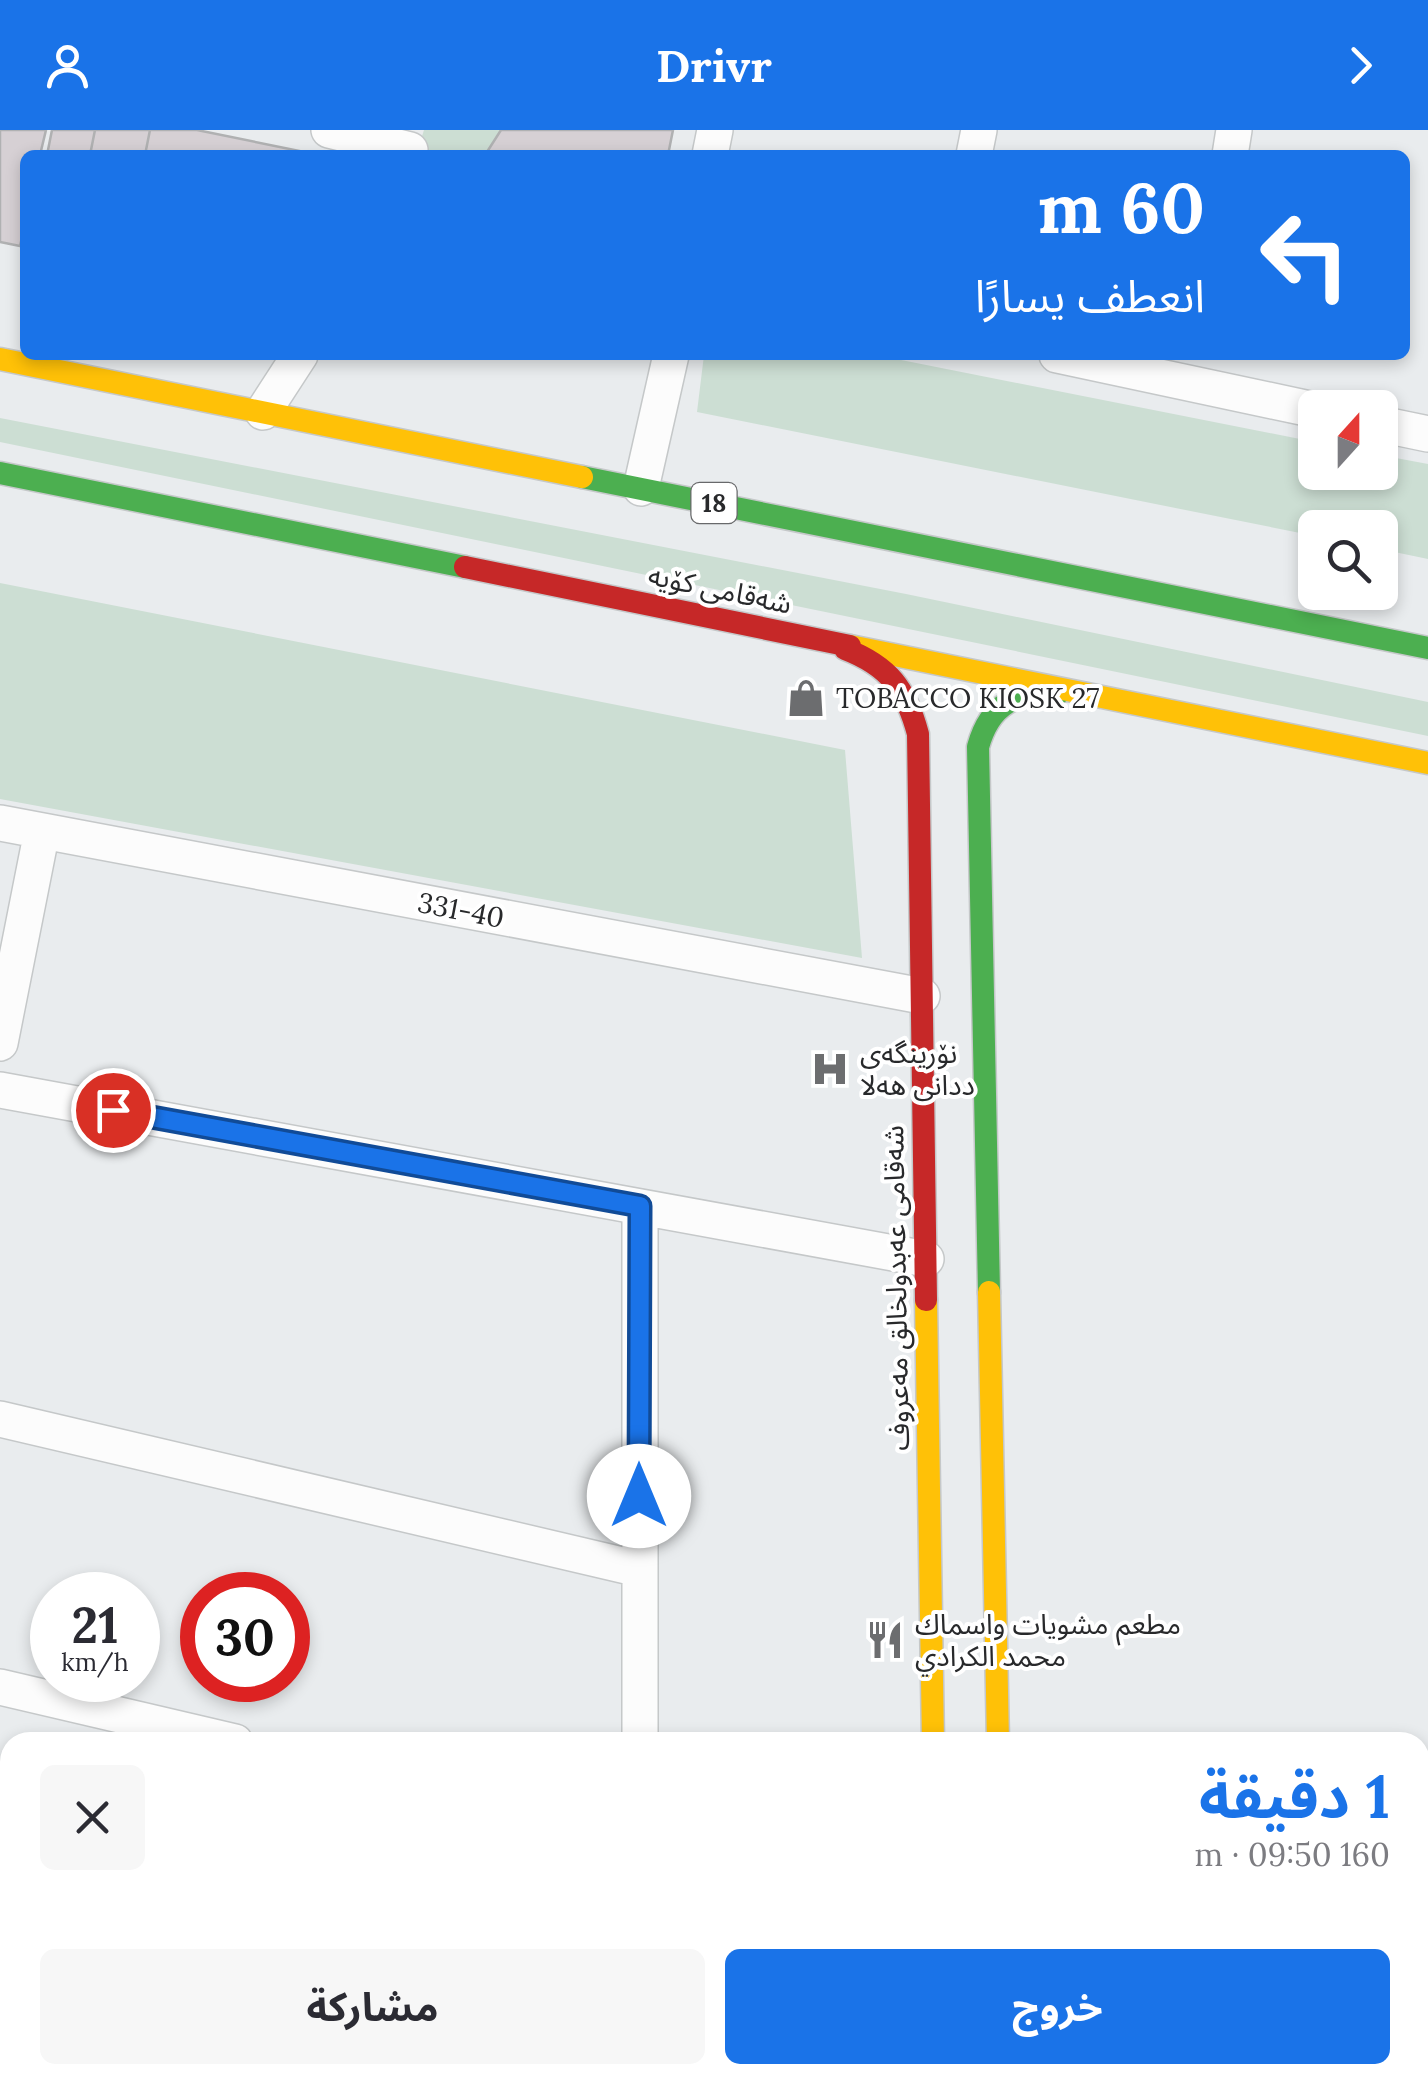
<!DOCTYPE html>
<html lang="ar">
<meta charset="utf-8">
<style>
body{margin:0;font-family:Lora,"Noto Sans Arabic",serif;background:#f7f7f7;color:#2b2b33;direction:rtl;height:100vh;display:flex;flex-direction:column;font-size:38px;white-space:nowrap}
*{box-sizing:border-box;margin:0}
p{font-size:32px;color:#7c7c81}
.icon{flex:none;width:55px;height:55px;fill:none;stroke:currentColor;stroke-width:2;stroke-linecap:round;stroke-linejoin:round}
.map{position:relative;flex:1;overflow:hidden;direction:ltr}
.details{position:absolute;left:0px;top:1602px;width:1430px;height:352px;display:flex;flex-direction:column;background:#fff;border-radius:30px 30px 0 0;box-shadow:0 5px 15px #0003;direction:rtl}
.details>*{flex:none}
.top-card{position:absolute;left:20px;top:20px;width:1390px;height:210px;border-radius:15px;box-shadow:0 5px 15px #0003;direction:rtl;background:#1a73e8;color:#fff;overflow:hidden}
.needle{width:65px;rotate:21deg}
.fabs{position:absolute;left:1298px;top:260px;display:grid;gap:20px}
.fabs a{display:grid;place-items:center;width:100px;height:100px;border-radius:15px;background:#fff;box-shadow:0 5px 15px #0003;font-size:50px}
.speed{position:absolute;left:30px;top:1442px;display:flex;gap:20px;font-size:50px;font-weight:700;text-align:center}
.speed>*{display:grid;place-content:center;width:130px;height:130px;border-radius:50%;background:#fff;box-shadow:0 5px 15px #0003;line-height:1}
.speed small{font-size:25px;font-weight:400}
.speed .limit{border:15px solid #d22;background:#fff;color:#111}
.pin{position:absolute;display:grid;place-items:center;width:85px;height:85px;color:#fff;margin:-42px;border:5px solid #fff;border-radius:50%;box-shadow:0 2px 10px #0007}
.me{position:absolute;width:110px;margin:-55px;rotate:0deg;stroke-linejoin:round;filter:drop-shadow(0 0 8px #0008)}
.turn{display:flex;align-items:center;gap:35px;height:210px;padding:0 40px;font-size:45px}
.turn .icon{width:130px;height:130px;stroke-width:2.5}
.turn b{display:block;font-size:70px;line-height:85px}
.round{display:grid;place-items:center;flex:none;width:105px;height:105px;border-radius:15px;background:#f7f7f7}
.head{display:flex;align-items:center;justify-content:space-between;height:170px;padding:0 40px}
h1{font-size:60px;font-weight:700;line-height:75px;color:#1a73e8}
.action{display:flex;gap:20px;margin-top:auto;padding:20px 40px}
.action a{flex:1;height:115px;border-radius:15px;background:#1a73e8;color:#fff;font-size:40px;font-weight:700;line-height:115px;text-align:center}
.action a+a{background:#f7f7f7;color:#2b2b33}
header{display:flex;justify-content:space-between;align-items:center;height:130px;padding:0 40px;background:#1a73e8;color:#fff;font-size:45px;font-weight:700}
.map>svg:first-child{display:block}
</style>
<header><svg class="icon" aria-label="forward" viewBox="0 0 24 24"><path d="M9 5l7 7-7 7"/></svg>Drivr<svg class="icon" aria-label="person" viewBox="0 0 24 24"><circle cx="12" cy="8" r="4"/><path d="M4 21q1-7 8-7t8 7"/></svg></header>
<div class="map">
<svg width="1428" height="1953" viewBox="0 0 1428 1953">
<rect width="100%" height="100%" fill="#e9ecee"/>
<path fill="#ccded3" d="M424,0H501L485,25H416Z
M704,225H876L1315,312V342H1380V325L1428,334V429L1380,419V398H1315V406L697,282Z
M0,288L906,464L1428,572V606L0,312Z
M0,453L845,620L862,828L0,669Z"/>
<path fill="#d6d0d4" stroke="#b0b1b2" stroke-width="2.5" d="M0,0H46L40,25H25V94L20,116L0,112Z
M52,0H95L90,25H47Z
M95,0H150L145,25H90Z
M150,0H197L319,25H145Z
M501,0H673L668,25H485Z"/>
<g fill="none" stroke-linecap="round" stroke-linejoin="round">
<g stroke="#c5c8c9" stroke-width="38">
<path id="street" d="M329,0L410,20
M710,25L715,0
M974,25L979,0
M1230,25L1234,0
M1057,225L1315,280
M263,282L300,225
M1380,294L1428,304
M641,358L671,225
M0,693L922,866
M0,913L42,701
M0,960L926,1129
M640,1077V1612
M0,1289L639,1439
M0,1557L235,1612
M0,1834L10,1837
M459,1945L492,1953
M20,1953L22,1945
M638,1953V1945"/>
</g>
<g stroke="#c5c8c9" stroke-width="25">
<path id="fast" d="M0,343L465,437
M582,347L1428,518
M989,1162L978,617C990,573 1016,562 1060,562
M1293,1945L1313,1953"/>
</g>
<g stroke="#c5c8c9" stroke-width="25">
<path id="slow" d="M0,229L582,347
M850,516L1428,633
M989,1162L998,1612
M926,1170L933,1612
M935,1945V1953
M1005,1945V1953
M1111,1945L1131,1953"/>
</g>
<g stroke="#c5c8c9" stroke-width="25">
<path id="jam" d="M465,437L850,516
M845,519C889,536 906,559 918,604L926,1170"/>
</g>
<use href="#street" stroke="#fcfcfc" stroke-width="35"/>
<use href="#fast" stroke="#4caf50" stroke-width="22"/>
<use href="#slow" stroke="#ffc107" stroke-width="22"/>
<use href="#jam" stroke="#c62828" stroke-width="22"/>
</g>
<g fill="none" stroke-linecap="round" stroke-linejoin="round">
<g stroke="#114b97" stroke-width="25">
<path id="route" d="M113,980L640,1076L639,1366"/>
</g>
<use href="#route" stroke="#1a73e8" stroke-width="18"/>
</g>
<defs>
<g id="shop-bare" transform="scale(3)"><path d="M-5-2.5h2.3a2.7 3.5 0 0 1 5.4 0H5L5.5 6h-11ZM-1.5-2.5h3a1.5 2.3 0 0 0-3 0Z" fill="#6c6d6f" stroke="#fff" stroke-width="2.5" paint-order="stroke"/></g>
<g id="hospital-bare" transform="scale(3)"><path d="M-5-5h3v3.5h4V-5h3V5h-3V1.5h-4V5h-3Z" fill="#6c6d6f" stroke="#fff" stroke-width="2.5" paint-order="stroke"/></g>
<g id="restaurant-bare" transform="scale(3)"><path d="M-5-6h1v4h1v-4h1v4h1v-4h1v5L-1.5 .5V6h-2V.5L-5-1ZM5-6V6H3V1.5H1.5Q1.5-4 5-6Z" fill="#6c6d6f" stroke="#fff" stroke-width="2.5" paint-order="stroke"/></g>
</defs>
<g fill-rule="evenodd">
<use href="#shop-bare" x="806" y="568"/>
<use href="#hospital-bare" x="830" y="939"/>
<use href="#restaurant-bare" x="885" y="1510"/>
</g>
<g text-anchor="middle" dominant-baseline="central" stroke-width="8" stroke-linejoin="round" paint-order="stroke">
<rect fill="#fff" stroke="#68696b" stroke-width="2.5" x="691.5" y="353" width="45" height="40" rx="8"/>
<g font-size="25" font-weight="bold" fill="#28292b">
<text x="714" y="373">18</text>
</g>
<g font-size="28" fill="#28292b" stroke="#fff">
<text transform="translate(720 459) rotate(12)">شەقامی کۆیە</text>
<text transform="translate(461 780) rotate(11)">331-40</text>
<text transform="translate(896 1158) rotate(-91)">شەقامی عەبدولخالق مەعروف</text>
</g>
<g font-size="28" fill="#28292b" stroke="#fff" text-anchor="start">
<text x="836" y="568">TOBACCO KIOSK 27</text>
<text x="860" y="923">نۆرینگەی<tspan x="860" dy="32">ددانی هەلا</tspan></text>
<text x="915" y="1494">مطعم مشويات واسماك<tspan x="915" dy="32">محمد الكرادي</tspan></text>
</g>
</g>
</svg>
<div class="fabs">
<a><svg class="needle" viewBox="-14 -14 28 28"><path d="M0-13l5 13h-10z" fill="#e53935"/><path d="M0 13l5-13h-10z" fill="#7c7c81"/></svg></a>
<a><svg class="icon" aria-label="search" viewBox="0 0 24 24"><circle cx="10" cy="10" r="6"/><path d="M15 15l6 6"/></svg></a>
</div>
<div class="speed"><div>21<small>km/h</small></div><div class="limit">30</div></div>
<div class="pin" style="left:113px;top:980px;background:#d93025"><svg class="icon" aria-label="arrive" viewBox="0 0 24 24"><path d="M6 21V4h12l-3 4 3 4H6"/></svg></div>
<svg class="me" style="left:639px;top:1366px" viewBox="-20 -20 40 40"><circle r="19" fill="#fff"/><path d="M0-13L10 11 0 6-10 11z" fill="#1a73e8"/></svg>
<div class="top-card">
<div class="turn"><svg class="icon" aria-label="left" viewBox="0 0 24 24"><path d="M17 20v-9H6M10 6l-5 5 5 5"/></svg><div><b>60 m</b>انعطف يسارًا</div></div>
</div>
<section class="details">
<div class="head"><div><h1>1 دقيقة</h1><p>160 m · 09:50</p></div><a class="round"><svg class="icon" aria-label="close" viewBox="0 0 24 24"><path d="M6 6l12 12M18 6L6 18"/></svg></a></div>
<div class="action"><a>خروج</a><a>مشاركة</a></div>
</section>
</div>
